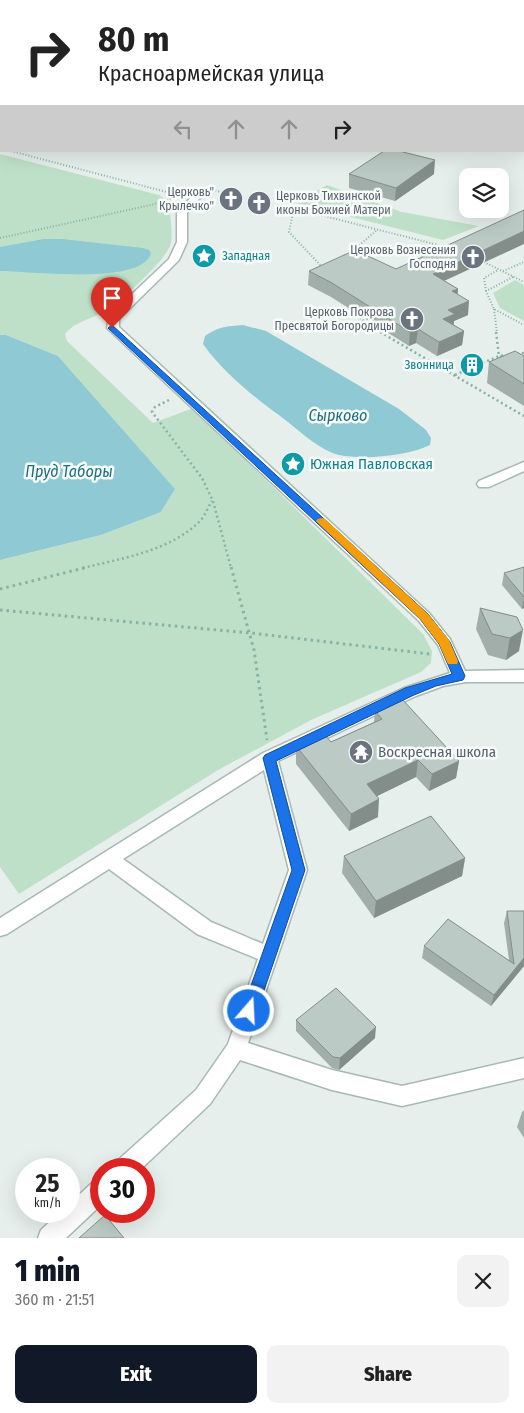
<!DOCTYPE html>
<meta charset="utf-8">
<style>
body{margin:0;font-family:"Fira Sans Condensed",sans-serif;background:#f2f2f2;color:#222;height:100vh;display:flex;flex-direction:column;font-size:19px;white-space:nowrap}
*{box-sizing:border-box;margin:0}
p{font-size:16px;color:#767676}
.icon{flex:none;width:28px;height:28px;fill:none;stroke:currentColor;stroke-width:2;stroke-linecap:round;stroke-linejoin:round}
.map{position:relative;height:1238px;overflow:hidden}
.details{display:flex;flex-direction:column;background:#fff;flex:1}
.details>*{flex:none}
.hud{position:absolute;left:0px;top:0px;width:525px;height:152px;box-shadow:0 5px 20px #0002;background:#fff;color:#222;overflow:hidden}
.controls{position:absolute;left:459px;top:168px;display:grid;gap:10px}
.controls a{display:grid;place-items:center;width:50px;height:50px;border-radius:10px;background:#fff;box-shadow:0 5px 20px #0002;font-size:25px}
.speed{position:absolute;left:15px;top:1158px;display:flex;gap:10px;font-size:25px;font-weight:700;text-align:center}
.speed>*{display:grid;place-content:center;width:65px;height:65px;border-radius:50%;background:#fff;box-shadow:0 5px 20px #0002;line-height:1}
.speed small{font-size:12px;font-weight:400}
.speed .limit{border:8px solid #d22;background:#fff;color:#111}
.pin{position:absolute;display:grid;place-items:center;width:42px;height:42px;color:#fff;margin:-51px -21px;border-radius:50% 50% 50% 0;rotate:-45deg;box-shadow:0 0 5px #0007}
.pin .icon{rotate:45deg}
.me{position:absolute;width:55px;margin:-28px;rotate:19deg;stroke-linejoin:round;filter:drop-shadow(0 0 4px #0008)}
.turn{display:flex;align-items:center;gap:18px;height:105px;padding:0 15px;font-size:22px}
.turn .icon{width:65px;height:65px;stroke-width:2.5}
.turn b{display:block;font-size:35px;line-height:42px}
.lanes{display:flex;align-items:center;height:48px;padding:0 15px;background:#0003;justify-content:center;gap:25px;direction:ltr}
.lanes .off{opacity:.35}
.round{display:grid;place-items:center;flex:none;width:52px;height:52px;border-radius:10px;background:#f2f2f2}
.summary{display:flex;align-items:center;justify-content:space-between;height:85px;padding:0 15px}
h1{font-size:30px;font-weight:800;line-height:38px;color:#111827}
.action{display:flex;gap:10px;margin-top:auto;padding:10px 15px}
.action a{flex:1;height:58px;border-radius:10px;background:#111827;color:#fff;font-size:20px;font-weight:800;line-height:58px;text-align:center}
.action a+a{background:#f2f2f2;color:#222}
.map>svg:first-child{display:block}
</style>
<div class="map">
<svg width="524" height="1238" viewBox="0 0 524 1238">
<rect width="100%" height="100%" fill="#e6efeb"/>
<path fill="#bfe0c8" d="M0,154L159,195L168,201C170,214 173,230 171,243C166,262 118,303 101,313C89,320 74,322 65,334L67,341L153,423L193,408L423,634L432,651L431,663L421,672L311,720L218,770L19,894L0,867V560L101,535L161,512L175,489L58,356L6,335H0Z
M327,185L402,212L479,226L443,240L295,203Z
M515,280L524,285V321L500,308L493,293Z"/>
<path fill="#8ec9d4" d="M44,239H62L143,248L149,250L151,253C143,286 28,271 0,271V247Z
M243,325L266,331L399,409L426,430L431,438L430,445C408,456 364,460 339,455C320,450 303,434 288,422C257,399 226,376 203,344L205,336C217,327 228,326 243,325Z
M0,335H6L58,356L175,489L161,512L101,535L0,560Z"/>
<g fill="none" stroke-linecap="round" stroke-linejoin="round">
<g stroke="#a8b8b2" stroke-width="3">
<path id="minor" d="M0,48H1V52H0Z
M195,195L200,198L187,213V242L179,260L119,319V327L429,613L450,639L465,671L524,670V682H466L443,686L416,696L278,761L307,870L248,1043L332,1070L402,1086L524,1058V1078L402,1106L332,1090L240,1060L210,1104L141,1169H114L117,1161L196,1090L228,1044L258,959L197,934L109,869L7,934L0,936V918L263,753L404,688L450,673L438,645L419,621L107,328L109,316L169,259L177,242V213L192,196ZM264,770L289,870L263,944L211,922L123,859Z
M524,462V471L489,487H479L477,484L479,481Z
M101,1179V1205L66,1238H38L41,1230L61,1211H69V1204L93,1182Z"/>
</g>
<path stroke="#86b3a5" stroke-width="2" stroke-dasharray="1 2" stroke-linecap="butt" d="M11,151L178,195
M207,193L213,190L230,194
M281,205L446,247
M294,208L289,232L323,268
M0,238L151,205L175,197
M350,253L377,230
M484,262L524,282
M503,271L524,262
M513,277L486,291L494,309L524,325
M486,291L484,278L498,270
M352,305L348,310L382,333
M494,309L497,333"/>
<path stroke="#86b3a5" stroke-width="2.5" stroke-dasharray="2 3" stroke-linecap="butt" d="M380,332L524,416
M496,332L499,356L503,358
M517,354L524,353
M478,365L499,356L508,355
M455,375L471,368
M169,400L155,407L152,412L202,478L213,501L231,568
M83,568C123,558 170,551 200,521C205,516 208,507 212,501"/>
<path stroke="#86b3a5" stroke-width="3" stroke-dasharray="2.5 4" stroke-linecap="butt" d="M231,567L254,650L267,740
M0,589L88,567
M0,610L250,633L430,654"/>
<use href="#minor" fill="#fff" fill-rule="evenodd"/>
</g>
<path fill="#a1aea9" d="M0,0H43L41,1H1V19H0Z
M205,0H251L250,1H222Z
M349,174H434L395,201L349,188Z
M396,269L445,281L458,289L457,295L468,315L454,321V325L464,331L462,345L437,356L416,343L409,346L331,297L308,285L309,271Z
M524,356V406L487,383L489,362Z
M524,567V608L522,609L502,585L504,573Z
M480,608L517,617L519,651L506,660L488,655L476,629Z
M375,711L459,761L456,778L429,791L416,777L377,796L378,817L349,831L296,764V746L331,742L374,722Z
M344,856L465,858L462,876L374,918L342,873Z
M507,911H524V966L491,1006L422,958L424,946L509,960L504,923Z
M296,1020L375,1038L339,1070L332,1068L296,1031Z
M524,1110V1138L517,1127L522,1112Z"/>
<path fill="#838d89" d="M12,0H23V1H10Z
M33,0H43L41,1H33Z
M0,7H1V19H0Z
M435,160L434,174L395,201L396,188Z
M524,231V244L431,287L433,274Z
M458,289L457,302L452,291Z
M469,301L468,315L454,321L453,328L443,319L448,310Z
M418,329L416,343L409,346L410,332Z
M464,331L462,345L437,356L439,342Z
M524,597V608L522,609Z
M523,630L519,651L506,660L510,638Z
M418,760L416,777L365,802L367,784Z
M459,761L456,778L429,791L432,774Z
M379,799L378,817L349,831L351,814Z
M465,858L462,876L374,918L376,901Z
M524,958V966L491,1006L494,995Z
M376,1027L375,1038L339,1070L340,1058Z"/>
<path fill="#bbcac4" stroke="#838d89" d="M0,0H12L10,1H1V7H0Z
M323,0H388L390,1H322Z
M413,0H501L508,1H412Z
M384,151H399L435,160L396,188L349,174Z
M524,210V231L433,274L458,289L452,291L469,301L448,310L455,314L443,319L464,331L439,342L418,329L410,332L332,283L309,271L355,250L396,269Z
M515,351L524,356V384L489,362Z
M524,567V597L504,573Z
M480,608L517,617L523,630L510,638L492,634Z
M402,699L459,761L432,774L418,760L367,784L379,799L351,814L296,746L324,734L331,742L382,719L375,711Z
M431,816L465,858L376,901L344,856Z
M507,911H524V958L494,995L424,946L448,919L514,964Z
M336,988L376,1027L340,1058L333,1057L296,1020Z
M105,1215L124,1238H79Z"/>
<path fill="#1a73e8" stroke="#114b97" d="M112,325L428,614L450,642L465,676L463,680L436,686L414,695L276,761L305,870L257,1011L255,1016L249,1018L244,1016L242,1011L292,870L263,758L265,755L405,688L452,674L439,644L420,619L109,329L108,328Z"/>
<path fill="#f59e0b" d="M322,518L325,519L428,614L449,640L458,661L457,664H448L439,644L420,619L318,523L316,521L318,519Z"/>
<defs>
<g id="church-disc" transform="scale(1.25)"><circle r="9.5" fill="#6b7280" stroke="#f7fbf9"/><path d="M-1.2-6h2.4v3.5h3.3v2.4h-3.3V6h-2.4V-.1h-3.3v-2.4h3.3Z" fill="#fff"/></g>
<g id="sight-disc" transform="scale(1.25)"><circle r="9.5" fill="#0f9aa8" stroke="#f7fbf9"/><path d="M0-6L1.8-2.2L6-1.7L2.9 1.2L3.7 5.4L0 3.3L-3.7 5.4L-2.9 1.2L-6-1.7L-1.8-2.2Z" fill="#fff"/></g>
<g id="building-disc" transform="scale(1.25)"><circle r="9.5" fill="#0f9aa8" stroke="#f7fbf9"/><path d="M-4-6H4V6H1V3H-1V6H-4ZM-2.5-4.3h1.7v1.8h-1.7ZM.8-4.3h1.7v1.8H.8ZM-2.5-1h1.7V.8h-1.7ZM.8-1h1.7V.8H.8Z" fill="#fff"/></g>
<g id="temple-disc" transform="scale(1.25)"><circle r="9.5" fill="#6b7280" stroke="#f7fbf9"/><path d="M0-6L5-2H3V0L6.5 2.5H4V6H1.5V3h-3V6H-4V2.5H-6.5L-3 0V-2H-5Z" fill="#fff"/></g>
</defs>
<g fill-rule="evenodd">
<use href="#church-disc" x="231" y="199"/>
<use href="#church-disc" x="259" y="203"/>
<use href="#sight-disc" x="204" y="256"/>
<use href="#church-disc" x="473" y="257"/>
<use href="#church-disc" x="412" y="319"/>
<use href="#building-disc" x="472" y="365"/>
<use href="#sight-disc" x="293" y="464"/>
<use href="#temple-disc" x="361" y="752"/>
</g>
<g text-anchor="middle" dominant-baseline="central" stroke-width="5" stroke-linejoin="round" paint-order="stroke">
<g font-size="12" fill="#5b616d" stroke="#f7fbf9" text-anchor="end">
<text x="214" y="192">Церковь"<tspan x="214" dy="14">Крылечко"</tspan></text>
<text x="276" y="196" text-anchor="start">Церковь Тихвинской<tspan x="276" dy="14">иконы Божией Матери</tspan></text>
<text x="456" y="250">Церковь Вознесения<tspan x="456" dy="14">Господня</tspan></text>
<text x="394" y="312">Церковь Покрова<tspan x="394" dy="14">Пресвятой Богородицы</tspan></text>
</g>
<g font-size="12" fill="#0d838f" stroke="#f7fbf9" text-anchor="start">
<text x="222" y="256">Западная</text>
<text x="454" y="365" text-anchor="end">Звонница</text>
</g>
<g font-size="15" fill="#0d838f" stroke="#f7fbf9" text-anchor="start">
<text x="310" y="464">Южная Павловская</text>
</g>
<g font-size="15" fill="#5b616d" stroke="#f7fbf9" text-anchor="start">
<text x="378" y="752">Воскресная школа</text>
</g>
<g font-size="16" font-style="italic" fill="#1c6f80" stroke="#f7fbf9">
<text x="338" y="415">Сырково</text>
<text x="69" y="471">Пруд Таборы</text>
</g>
</g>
</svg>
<div class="controls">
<a><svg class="icon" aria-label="layers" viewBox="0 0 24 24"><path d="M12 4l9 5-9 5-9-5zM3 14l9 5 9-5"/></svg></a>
</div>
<div class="speed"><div>25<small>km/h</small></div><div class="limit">30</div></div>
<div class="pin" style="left:112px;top:328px;background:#d93025"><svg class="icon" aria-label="arrive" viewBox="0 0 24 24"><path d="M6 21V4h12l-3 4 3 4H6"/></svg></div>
<svg class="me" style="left:249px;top:1011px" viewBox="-20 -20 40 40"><circle r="17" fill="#1a73e8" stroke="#fff" stroke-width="3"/><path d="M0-11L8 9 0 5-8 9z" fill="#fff"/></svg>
<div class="hud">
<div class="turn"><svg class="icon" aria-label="right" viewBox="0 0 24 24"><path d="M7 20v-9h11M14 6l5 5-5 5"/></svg><div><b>80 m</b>Красноармейская улица</div></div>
<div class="lanes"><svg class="icon off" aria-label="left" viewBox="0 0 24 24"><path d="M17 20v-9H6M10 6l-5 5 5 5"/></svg><svg class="icon off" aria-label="ahead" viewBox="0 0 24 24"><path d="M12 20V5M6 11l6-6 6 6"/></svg><svg class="icon off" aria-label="ahead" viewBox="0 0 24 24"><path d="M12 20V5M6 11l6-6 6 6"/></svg><svg class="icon" aria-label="right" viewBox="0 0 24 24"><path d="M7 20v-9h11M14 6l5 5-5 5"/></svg></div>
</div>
</div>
<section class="details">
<div class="summary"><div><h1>1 min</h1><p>360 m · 21:51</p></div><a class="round"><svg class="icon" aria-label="close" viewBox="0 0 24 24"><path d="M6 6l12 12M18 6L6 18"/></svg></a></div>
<div class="action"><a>Exit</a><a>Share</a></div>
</section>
